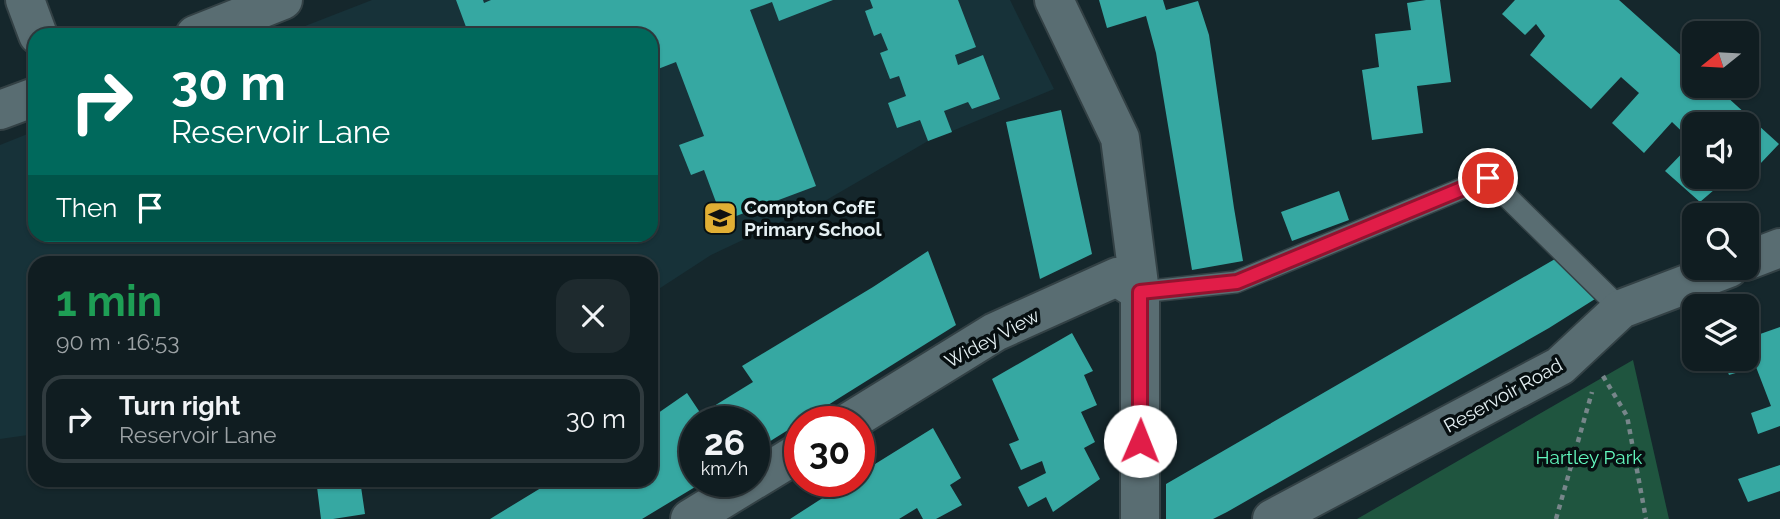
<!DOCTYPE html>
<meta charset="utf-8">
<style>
body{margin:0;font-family:Raleway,sans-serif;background:#1e2a2e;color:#f1f3f6;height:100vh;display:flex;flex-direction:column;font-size:26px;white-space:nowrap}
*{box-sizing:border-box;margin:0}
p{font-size:23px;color:#9ca2a5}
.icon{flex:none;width:38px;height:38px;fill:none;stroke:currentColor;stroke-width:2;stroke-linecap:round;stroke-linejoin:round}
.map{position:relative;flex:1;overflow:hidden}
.panel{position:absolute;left:28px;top:256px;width:630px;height:231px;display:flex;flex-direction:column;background:#101d21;border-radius:21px;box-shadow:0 2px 5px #0004,0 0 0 2px #303b3f}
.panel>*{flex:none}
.top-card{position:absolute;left:28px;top:28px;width:630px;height:214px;border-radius:21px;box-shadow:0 2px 5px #0004,0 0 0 2px #303b3f;background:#00695c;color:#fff;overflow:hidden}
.needle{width:46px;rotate:252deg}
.buttons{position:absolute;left:1682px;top:21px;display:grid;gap:14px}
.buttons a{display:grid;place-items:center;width:77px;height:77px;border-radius:14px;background:#101d21;box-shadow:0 2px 5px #0004,0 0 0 2px #303b3f;font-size:35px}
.speed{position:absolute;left:679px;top:406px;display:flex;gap:14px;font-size:35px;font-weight:700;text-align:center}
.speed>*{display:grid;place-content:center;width:91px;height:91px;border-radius:50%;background:#101d21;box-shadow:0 2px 5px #0004,0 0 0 2px #303b3f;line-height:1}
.speed small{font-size:18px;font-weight:400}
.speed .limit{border:10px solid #d22;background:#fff;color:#111}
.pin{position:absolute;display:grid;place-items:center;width:60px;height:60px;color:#fff;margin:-30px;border:4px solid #fff;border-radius:50%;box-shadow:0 2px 7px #0007}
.me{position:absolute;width:77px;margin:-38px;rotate:1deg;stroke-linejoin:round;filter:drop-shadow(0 0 5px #0008)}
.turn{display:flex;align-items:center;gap:24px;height:147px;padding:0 28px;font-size:32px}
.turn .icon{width:91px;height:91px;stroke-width:2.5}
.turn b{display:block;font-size:49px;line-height:60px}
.then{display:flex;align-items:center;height:66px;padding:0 28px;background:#0003;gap:14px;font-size:26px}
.round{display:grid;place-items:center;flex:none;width:74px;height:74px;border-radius:21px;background:#1e2a2e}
.summary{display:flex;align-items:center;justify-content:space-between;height:119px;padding:0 28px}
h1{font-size:42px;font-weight:700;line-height:52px;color:#1e9e55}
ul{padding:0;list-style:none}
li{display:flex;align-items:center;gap:21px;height:88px;margin:0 14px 10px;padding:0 14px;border:4px solid #303b3f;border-radius:21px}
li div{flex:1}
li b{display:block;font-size:26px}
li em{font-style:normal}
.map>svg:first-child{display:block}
</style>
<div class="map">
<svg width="1780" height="519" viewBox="0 0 1780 519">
<rect width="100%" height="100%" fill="#15272c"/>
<path fill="#173239" d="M372,0H1010L1054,89L928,141L823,202L711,255L651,294V262H35V434L0,439V145L35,131V234H651V35H282Z"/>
<path fill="#1f553f" d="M1633,360L1669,519H1357Z"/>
<path fill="#36a8a2" d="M456,0H483L484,3L491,0H833L779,21L772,2L750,10L816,186L723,221L704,170L691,175L679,145L704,136L676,62L658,69L654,60L651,61V35H469Z
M870,0H958L976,47L955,55L958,65L983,55L1000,99L972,109L968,102L944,111L952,132L928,141L920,120L897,128L888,103L906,96L899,76L890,79L880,53L888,50L881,33L874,36L865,11L873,8Z
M1099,0H1163L1166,10L1198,1L1209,35L1234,208L1243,261L1192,270L1156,53L1146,16L1107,28Z
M1426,0H1440L1451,82L1417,86L1423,133L1372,140L1362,70L1379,67L1375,34L1411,30L1407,3Z
M1515,0H1619L1694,67V86H1715L1779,144L1741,184L1733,177H1746V124H1694V177H1729L1700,202L1665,171L1693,142L1672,122L1644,153L1612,123L1639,93L1621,77L1591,109L1530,55L1545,36L1536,24L1525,35L1502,14Z
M1061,110L1092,254L1040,279L1006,122Z
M1339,191L1349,220L1292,241L1281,212Z
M928,251L956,325L759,448L754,451V422H695V481H705L642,519H490L554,480H651V418L687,393L701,414L753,382L742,366L873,287Z
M1555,259L1595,299L1549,328L1227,512L1213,519H1166V484Z
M1780,327V426L1758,434L1751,413L1771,406L1756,367L1729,375L1723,359H1746V339Z
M1072,333L1093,371L1084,375L1097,405L1081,412L1095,442L1084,448L1100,479L1053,512L1046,497L1028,507L1018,487L1046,473L1042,461L1021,470L1009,444L1019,440L992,379Z
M933,428L961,478L950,485L962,505L936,519H923L917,508L899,519H790L849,481H859V474Z
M1780,465V491L1748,502L1738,479Z
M360,480L365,514L333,519H321L317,487Z"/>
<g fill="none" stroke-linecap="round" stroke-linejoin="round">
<g stroke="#334145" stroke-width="24">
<path id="lane" d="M1140,292L1236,282L1488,178L1621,309"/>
</g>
<g stroke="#334145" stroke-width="42">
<path id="street" d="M25,0L38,35
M1054,0L1120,138L1140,292V519
M195,35L283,0
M0,110L35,97
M1746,261L1780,248
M849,422L995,332L1117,277L1140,292
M754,480L800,452
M690,519L752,481
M1272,519L1560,366L1621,309L1729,268"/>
</g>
<path stroke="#77868a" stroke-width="4.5" stroke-dasharray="5 5" stroke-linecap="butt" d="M1603,376L1627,416L1646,519
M1556,519L1592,392"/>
<use href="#lane" stroke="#596d72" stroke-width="21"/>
<use href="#street" stroke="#596d72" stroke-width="38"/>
</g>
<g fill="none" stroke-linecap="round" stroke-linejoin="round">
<g stroke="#92132f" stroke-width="18">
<path id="route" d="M1140,441V292L1237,282L1488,178"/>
</g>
<use href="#route" stroke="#e11d48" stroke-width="12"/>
</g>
<defs>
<g id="school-square" transform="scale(1.75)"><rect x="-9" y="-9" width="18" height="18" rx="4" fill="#e1af34" stroke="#070f11"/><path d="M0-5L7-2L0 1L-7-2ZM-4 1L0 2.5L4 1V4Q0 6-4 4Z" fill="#111"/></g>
</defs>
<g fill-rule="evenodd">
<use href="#school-square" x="720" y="218"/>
</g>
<g text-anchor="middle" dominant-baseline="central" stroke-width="7" stroke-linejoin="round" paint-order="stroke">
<g font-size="19" font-weight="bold" fill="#e5f0f3" stroke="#070f11" text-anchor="start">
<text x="744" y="207">Compton CofE<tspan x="744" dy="22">Primary School</tspan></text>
</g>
<g font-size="19" fill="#e5f0f3" stroke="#070f11">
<text transform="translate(992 338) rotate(-28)">Widey View</text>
<text transform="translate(1503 395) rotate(-29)">Reservoir Road</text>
</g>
<g font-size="19" fill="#63fabf" stroke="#070f11">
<text x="1589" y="457">Hartley Park</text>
</g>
</g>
</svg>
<div class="buttons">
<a><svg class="needle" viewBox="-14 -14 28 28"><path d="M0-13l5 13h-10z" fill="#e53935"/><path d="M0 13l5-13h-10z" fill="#9ca2a5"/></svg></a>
<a><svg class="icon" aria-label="sound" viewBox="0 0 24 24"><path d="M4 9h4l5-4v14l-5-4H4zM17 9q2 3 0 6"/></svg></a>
<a><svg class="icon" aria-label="search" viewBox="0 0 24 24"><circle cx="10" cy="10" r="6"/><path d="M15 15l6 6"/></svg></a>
<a><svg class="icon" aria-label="layers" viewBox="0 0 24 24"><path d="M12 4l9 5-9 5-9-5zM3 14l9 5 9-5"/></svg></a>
</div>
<div class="speed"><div>26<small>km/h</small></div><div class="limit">30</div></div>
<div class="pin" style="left:1488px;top:178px;background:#d93025"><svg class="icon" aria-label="arrive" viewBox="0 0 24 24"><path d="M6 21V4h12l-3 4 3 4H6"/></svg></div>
<svg class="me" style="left:1140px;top:441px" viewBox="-20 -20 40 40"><circle r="19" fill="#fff"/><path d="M0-13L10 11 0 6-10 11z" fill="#e11d48"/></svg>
<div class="top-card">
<div class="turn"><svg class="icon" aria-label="right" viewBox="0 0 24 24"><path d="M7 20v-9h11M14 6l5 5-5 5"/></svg><div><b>30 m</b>Reservoir Lane</div></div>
<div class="then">Then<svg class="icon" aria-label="arrive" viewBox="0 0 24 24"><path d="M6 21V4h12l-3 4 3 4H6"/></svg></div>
</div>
<section class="panel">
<div class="summary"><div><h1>1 min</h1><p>90 m · 16:53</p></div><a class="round"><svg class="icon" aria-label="close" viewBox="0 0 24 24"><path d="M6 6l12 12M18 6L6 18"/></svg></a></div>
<ul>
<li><svg class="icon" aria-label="right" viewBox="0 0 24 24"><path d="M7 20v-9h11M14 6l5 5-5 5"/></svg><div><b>Turn right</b><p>Reservoir Lane</p></div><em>30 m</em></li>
</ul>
</section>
</div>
